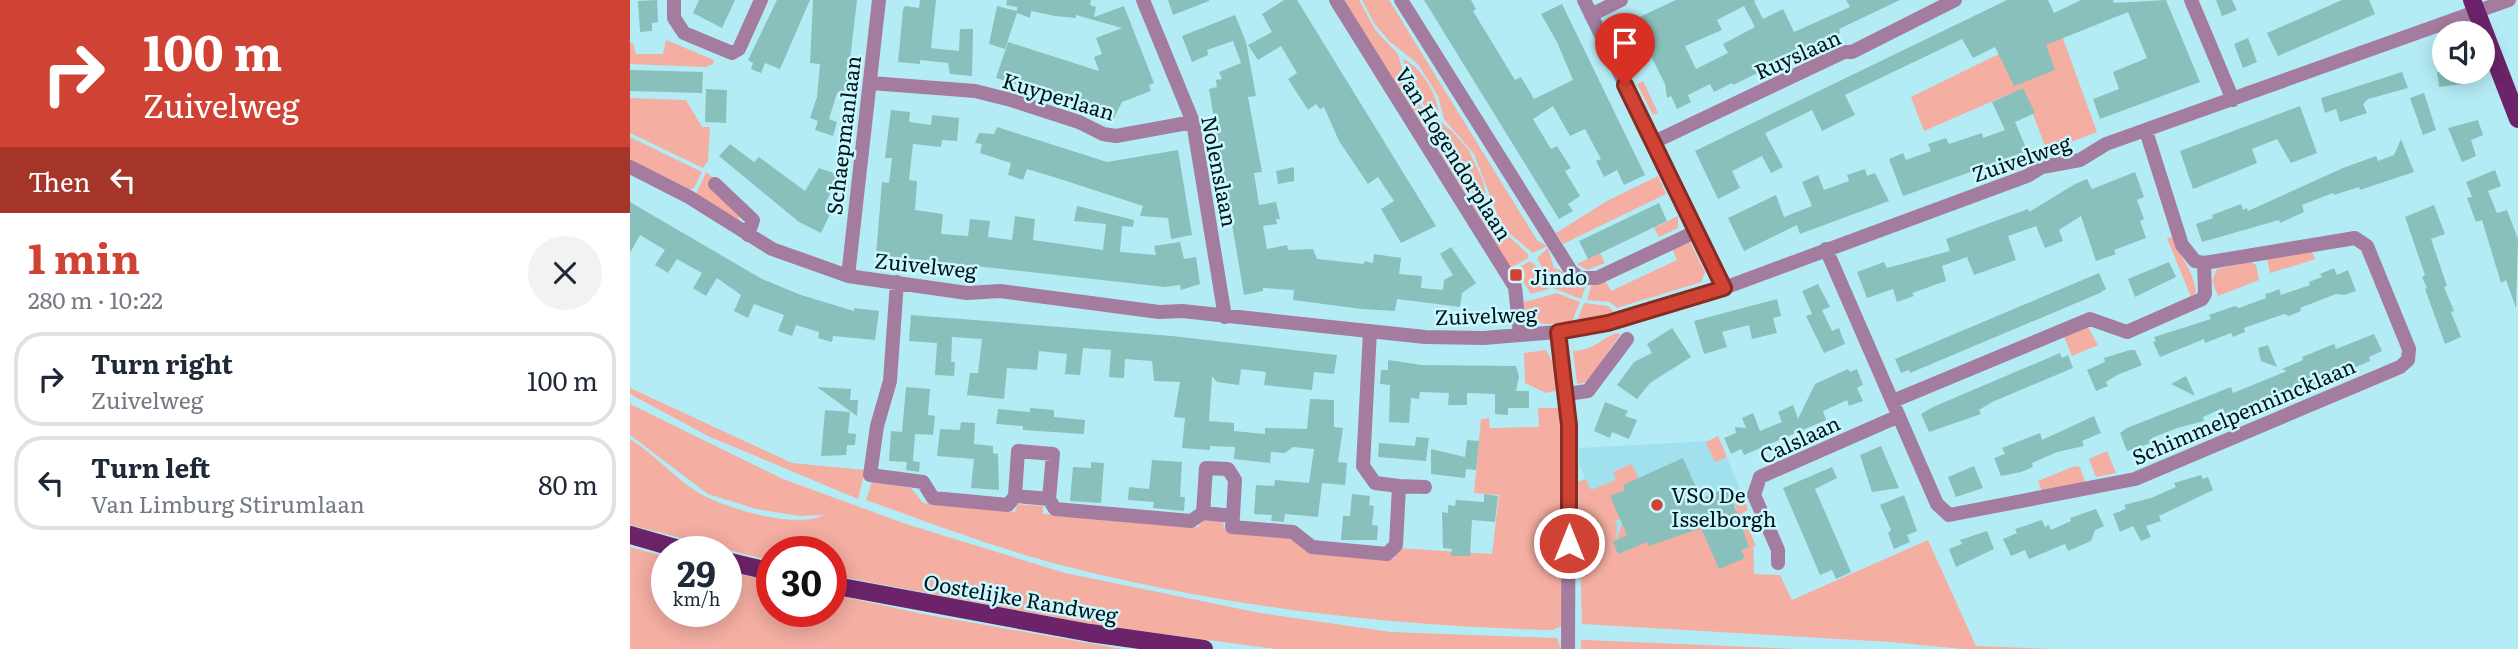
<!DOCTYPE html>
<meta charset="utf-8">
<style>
body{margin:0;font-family:Literata,serif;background:#f2f2f3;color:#1f2937;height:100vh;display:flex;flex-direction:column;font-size:26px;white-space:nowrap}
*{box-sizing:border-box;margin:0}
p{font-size:23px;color:#747a83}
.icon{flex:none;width:38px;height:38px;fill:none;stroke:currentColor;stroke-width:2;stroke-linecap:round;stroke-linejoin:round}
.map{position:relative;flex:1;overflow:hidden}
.sheet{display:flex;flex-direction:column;background:#fff;width:630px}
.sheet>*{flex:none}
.guide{background:#d04334;color:#fff;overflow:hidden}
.fabs{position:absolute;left:1802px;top:21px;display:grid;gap:14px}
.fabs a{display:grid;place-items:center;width:63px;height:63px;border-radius:50%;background:#fff;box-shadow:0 4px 18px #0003;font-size:35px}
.speed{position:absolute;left:21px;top:536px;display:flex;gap:14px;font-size:35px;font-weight:700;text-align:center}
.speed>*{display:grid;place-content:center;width:91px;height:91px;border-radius:50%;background:#fff;box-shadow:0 4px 18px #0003;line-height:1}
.speed small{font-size:18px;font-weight:400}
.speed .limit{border:10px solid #d22;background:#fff;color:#111}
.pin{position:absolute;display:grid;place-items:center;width:60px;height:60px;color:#fff;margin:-72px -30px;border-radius:50% 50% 50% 0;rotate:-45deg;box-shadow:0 0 7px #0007}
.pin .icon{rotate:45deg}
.me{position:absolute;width:77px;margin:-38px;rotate:0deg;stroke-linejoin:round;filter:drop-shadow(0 0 5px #0008)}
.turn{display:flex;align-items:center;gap:24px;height:147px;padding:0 28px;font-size:32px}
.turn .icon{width:91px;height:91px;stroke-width:2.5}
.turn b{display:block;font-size:49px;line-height:60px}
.then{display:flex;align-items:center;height:66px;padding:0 28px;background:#0003;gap:14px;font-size:26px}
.round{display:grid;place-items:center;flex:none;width:74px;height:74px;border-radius:37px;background:#f2f2f3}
.headline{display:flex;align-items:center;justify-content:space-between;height:119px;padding:0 28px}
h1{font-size:42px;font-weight:700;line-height:52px;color:#d04334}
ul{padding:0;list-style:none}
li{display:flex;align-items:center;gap:21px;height:94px;margin:0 14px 10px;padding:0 14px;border:4px solid #e0e1e3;border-radius:28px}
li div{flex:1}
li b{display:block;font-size:26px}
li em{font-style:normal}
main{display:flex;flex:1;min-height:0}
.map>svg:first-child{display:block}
</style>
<main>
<section class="sheet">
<div class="guide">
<div class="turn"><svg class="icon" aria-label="right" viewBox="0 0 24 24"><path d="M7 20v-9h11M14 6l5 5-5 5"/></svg><div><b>100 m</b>Zuivelweg</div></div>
<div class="then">Then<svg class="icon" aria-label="left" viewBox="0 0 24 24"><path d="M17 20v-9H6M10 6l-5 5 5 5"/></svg></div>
</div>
<div class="headline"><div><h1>1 min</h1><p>280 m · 10:22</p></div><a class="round"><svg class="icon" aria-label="close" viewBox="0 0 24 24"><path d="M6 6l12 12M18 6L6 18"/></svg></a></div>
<ul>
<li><svg class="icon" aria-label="right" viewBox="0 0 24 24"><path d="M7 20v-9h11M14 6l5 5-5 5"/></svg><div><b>Turn right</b><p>Zuivelweg</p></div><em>100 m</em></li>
<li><svg class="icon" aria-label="left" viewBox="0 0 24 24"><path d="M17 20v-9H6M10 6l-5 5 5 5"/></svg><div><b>Turn left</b><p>Van Limburg Stirumlaan</p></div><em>80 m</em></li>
</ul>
</section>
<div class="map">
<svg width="1888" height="649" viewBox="0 0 1888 649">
<rect width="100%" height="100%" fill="#b4ecf6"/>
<path fill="#a0e1ed" d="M1088,436L1113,496L1103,501L1124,549V575L949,569L948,482L955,478L949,463V448L1078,441Z"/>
<path fill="#f4aea2" d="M714,0H729L746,31L768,54L774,75L791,106L822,131L838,149L852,178L860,210L869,227L898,254V258L879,269Z
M732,0H759L907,240L917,246L903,253L872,227L844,154L814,119L808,96L788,64L759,41L744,23Z
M1428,25L1467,132L1417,151L1393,88L1294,131L1281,97Z
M989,33L1005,64L999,67L984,36Z
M36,40L84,60L83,64L75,67L0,64V43H3L6,54H33Z
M773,59C791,66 809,96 809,117C789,108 779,79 773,59Z
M1013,81L1028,113L1023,115L1007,84Z
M0,98L56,100L72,127H80L78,161L73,168L0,133Z
M0,137L72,172L64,188L59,190L0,160Z
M76,172L84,178L78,185L110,215L108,221L66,194Z
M1028,176L1036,194L933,244L926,233L977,201Z
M1048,216V228L1029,237L1024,228Z
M1543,237C1550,258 1563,269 1566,292L1561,297L1537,238Z
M1056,242H1060L1075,272L1071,282L987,308L980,302L957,300L961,286L975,280L981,291L1047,260L1042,248Z
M918,248L924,268C937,271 941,284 956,286L951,299L923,288L907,258Z
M1681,251L1685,258L1683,260L1640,273L1637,259Z
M970,253L975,263L957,270L947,264Z
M900,261L912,271L919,289L901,294L891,278L895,276L890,267Z
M1621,262L1626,265L1629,280L1588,296L1582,281L1587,269Z
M927,293L950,302L942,322C921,324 896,330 894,302Z
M954,303L978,306L985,313L947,321Z
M1458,327L1468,345L1442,356L1434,336Z
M988,333L990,335L957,382L947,384L943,351C967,350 971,337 988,333Z
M916,350L924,364L926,391L916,393L895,383L894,353Z
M0,388L162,463L235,470L228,499L80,437L0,394Z
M0,404L153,479L276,524L435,573L630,613L761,632L927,638L931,649H646L466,625L201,575V551H142V561L0,525V439C24,454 41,474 64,490C89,507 166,530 194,515L170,516L126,509L78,494L0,435Z
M908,408H930L935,594L931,626L923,630C753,626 588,606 423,563C360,546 298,522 236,500L242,482L281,488L293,503L385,512L387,504L413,506V514L568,527L574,520H593L594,529L662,537L677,549L764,559L767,548L862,554L869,495L844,493L851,419L859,418L860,428L909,427Z
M1088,436L1097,457L1085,462L1076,442Z
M1477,451L1486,473L1466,477L1459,459Z
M1002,464L1010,481L992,518L984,522L987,524L986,541L993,521L1072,520L1107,510L1103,501L1113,496L1118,510L1112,513L1126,546L1123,547L1124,574L1150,575L1162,600L1298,540L1346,646L1422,649H1332L1261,642L952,624L948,482L956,479L961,490L986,480L983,472Z
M1445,466L1450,467L1455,482L1412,492L1408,481Z
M0,547L37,557V611H96V571L142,581V611H201V594L293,614L492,649H0Z
M951,640H956L1168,649H951Z"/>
<path fill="#89c0bc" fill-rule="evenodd" d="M27,0L28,22L22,23V31L10,32L8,1Z
M69,0H105L92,28L63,13Z
M147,0H180L150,69L135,63L131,73L121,69L123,63L118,60Z
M183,0H227L216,94L207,93L199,119L207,122L203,136L185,130L188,121L180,118L187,97L190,64L180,63Z
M290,0H306L301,48L329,51L330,29H343L342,76L320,74L318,63L290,60V64L268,62L273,10L275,6L289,8Z
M377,0H461L460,5L466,7L464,17L494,6L524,83L519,85L521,91L492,102L483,120L453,110L454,105L366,78L378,42L469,71L464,57L472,54L466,38L492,28L446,15V18L425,16L401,11L400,18L387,13L375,49L359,44L367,6L387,11V7L376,5Z
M538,0H579V1L543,15Z
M654,0H667L806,226L771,243L751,209L764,201L748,177L738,184L709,141L694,107L690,109L686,104L678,110L658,79L667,73L651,46L628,60L618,45L642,32L632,14Z
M794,0H841L846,9L843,11L885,80L891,77L904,99L943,80L927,42L911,14L932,4L1015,175L994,185L987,170L974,177L966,161L971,159L955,129L940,136L923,106L903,119L921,149L927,146L941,168L935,171L950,196L938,204L943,211L929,219Z
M1046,0H1126L1124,1L1133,19L1153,9L1164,32L1220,7L1216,0H1270L1209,29L1210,33L1103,85L1102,83L1084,92L1080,84L1058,95L1061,102L1047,109L1041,96L1037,98L1035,84L1003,20ZM1114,6L1125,27L1093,44L1098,53L1066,69L1055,46L1092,30L1087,20Z
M1377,0H1418L1424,13L1451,0H1483L1484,3L1536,0L1570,82L1470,119L1463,99L1489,89L1483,72L1517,58L1498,12L1416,45L1425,70L1384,86L1365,47L1343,58L1332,39L1215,95L1225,115L1202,126L1192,131L1182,110L1135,133L1153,167L1141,173L1132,156L1102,171L1110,188L1088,199L1065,151Z
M1586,0H1602L1607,10L1592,16Z
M1712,0H1739L1745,14L1648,56L1637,33Z
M605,15L616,42L626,96L618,97L632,172L624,173L629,205L646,202L650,219H646L647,224L633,226L637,249L657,245L658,250L683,249L687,259L734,264V261L743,263L744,254L771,258L769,274L792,276L791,288L813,290L814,280L823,275L810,254L821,247L846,283L832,293L830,307L767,299L765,311L731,309L663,300L664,290L633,288V291L614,295L579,89L587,87L586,80L592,79L589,72L611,63L603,41L577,50L578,55L562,62L552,36Z
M1618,38L1627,62L1613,68L1604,44Z
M0,70L73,72L72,93L0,91Z
M1772,72L1778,88L1738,99L1733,104L1737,113L1710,122L1706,109L1695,113L1691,98Z
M1807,72H1832L1833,84L1809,87Z
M1393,88L1405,113L1385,122L1399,155L1376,164L1374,160L1273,196L1259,159L1273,153L1276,160L1301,151L1298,144L1316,138L1319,144L1352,133L1353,138L1375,130L1362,102Z
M76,89L97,90L96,123L75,122Z
M1794,93L1806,130L1793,135L1780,98Z
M1670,106L1687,153L1661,163L1647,139L1622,149L1627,163L1563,189L1550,151Z
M261,110L280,112L279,122L301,125L302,115L329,118L327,141L312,140L311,147L283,144L279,180L287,181L285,210L313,214L311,234L338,236L340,219L360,221L358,237L382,240L385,216L405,219L403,240L473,250L476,224L444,221L447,206L504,220L503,227L492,226L490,252L526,255L524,246L550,242L554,259L566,257L570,284L551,290L550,285L535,287L246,255L252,182L259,183L262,158H255Z
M1848,120L1853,135L1841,140L1846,156L1832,162L1818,128Z
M367,127L477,162L548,150L562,235L541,239L538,218L510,216L513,206L427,178L397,169L393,180L378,175L381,163L350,153L352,144L345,143L349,133L364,134Z
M1771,139L1784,172L1730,190L1729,187L1704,195L1703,193L1672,205L1674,212L1650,223L1649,220L1572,242L1566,224L1583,218L1582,215L1611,204L1613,210L1617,208L1618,211L1713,168L1746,156L1748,161L1764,155Z
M100,144L124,162L129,157L175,191L189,168L209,175L196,202L204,206L191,233L169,222L89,156Z
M664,167V181L648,184L646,171Z
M1235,169L1237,176L1245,173L1259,201L1170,234L1167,225L1114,251L1098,218L1146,195L1154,217L1182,206L1172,182L1188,175L1194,190L1219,181L1217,175Z
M1865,170L1871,186L1858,191L1867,213L1877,210L1888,239L1886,308L1876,280L1871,283L1852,220L1846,222L1837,198L1842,197L1836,182Z
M1505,172L1514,197L1507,200L1514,219L1510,221L1516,238L1484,250L1486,254L1466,261L1451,216L1429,230L1433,241L1415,248L1406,226L1378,236L1386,260L1344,275L1337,257L1312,266L1316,281L1282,293L1284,296L1267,302L1263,289L1237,298L1227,272L1254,262L1257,268L1320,251L1316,239L1398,209L1399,212L1445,184L1457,179L1462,189Z
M0,202L132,279L171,295L224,311V308L249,311L245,340L203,336L202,342L188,338L189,332L166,325L162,336L148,331L154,315L124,304L118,318L104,311L111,295L87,278L76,296L63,288L72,273L47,259L38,273L25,265L35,250L10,235L0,253Z
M1029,203L1037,221L958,259L949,241Z
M1804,205L1815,234L1801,239L1817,286L1814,287L1824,311L1821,312L1831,337L1815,344L1795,289L1797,288L1792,277L1795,275L1775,217Z
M1539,262L1546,277L1505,297L1498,279Z
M1704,268L1707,275L1718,270L1726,291L1714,295L1706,294L1670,308L1671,311L1659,316L1654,314L1614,328L1615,332L1603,337L1601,333L1575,343L1574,339L1530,357L1523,342L1526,341L1524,337L1581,319L1579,315L1605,306L1609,308L1636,298L1635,294L1642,292L1649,289L1651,295L1680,285L1679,282L1692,277L1690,274Z
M1469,273L1476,289L1470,293L1280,373L1279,370L1271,373L1265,359Z
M1188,284L1200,307L1192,310L1202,331L1209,328L1215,344L1194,353L1176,316L1182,314L1172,291Z
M1147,299L1151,316L1143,318L1147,333L1122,339L1119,325L1092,332L1097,347L1074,354L1064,321Z
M281,315L542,336L707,355L704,374L684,372L682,390L634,385L636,372L611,369L609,385L587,382L582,376L579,421L604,423V431L635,434V428L677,429L680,399L704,400V427L713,428L708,462L717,463L715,485L692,483L688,517L655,514L654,522L641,521L642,515L624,514L626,485L644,486L645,480L679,483L684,449L663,447L655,453L641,452L640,463L604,459L605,447L580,446V450L552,448L555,418L544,417L550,382L524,381L522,361L495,359L494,378L479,377L481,350L453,348L450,375L435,374L437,354L409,351L407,370L377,368L374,399L337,395L340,373H348L352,339L322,337L321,362H325L324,376L305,375L307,343L279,341Z
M1042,328L1061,357L1020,383L1007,399L987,385L1004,362L1022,353L1017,344Z
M1744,334L1752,351L1739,357L1740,361L1673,389L1659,390L1630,402L1631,406L1619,412L1595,414L1593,408L1573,417L1574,421L1547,428L1522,438L1524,442L1497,451L1490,433L1497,428L1601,387L1603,393L1657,371L1652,369L1673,360L1672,357L1704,344L1706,349Z
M1638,345L1647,367L1631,361L1628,348Z
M1500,350H1505L1512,365L1487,375L1476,382L1478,386L1466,391L1457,370L1475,362L1474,358Z
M1430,353L1432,358L1438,355L1443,368L1362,402L1349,410L1351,414L1299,432L1291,414L1303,407Z
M758,360L792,365L886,366L889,377L886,391H899V408H878V415L865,414V394L837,393V405H818L819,393L790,392L789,399L781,398L779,423L759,422L760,385L750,384L751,370H758Z
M1218,369L1220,372L1227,369L1233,385L1227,388L1233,401L1219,406L1217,400L1193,411L1196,420L1114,455L1111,449L1101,454L1094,438L1106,433L1105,427L1116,428L1112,418L1123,413L1130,431L1152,422L1148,412L1163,405L1168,419L1185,384Z
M1556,376L1565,396L1541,384Z
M187,387L221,389L220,400H228L227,416Z
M276,387L300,389L298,415L305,416L303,435L285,434L283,461L290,462L289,472L276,470L277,462L259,461L261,431L272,432Z
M975,402L998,411L995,416L1007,420L999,439L982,432L980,438L964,431Z
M400,408L424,410V417L455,420L454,434L393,430V426L366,424L368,409L400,412Z
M195,410L220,412L218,433L226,434L225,445H217L216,455L191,456Z
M1464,416L1471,433L1452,441L1454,446L1427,452L1402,463L1403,467L1391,472L1371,476L1364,458L1375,454L1372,448L1410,433L1412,440Z
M331,422L345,423L344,444L363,446V453L368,454L369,490L341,488L344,459L307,456L310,429L330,430Z
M786,437L799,438L796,461L748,457L749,443L785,446Z
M837,440L849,441L846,470L836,469L835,478L801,474V449L835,457Z
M1251,446L1269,488L1242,492L1230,455Z
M1053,458L1071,499L1096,488L1099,492L1119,547L1111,550L1115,558L1089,569L1071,528L1019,546L1017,542L988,554L983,542L997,535L980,496L995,490L993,485Z
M522,460L552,462L550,497H555L554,511L523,508L524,502L498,500L499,487L519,489Z
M461,462L474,463L471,503L440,501L443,467L461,468Z
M1344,466L1353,488L1326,497L1318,477Z
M1202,467L1207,478L1185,489L1221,572L1206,579L1202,570L1190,575L1153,488Z
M1571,475L1573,479L1578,477L1583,490L1529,516L1531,521L1516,526L1521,537L1511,541L1503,526L1490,532L1483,514L1496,509L1494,505L1521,498L1546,487L1544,483Z
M722,494L740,496L739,505L744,506L742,525L748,526L747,540H711L713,516H720Z
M854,494L868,496L865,522L842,520L840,556H821L822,549L813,548L812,512L818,513V505L825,506L826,500L854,502Z
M1274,495L1287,531L1277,535L1280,542L1264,549L1258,533L1261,530L1250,505Z
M1466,509L1474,526L1465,530L1461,541L1438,551L1435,544L1399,559L1395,550L1381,556L1373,539L1387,533L1385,529L1412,520L1415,527L1419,525L1421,530L1441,521L1440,518Z
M1357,531L1364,549L1326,567L1319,549L1332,544L1330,540Z"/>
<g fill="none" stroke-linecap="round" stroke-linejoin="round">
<path stroke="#a47ca0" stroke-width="14" d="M44,0V18L54,33L102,53L109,49L131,0
M513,0L563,122L595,317
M706,0L885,287L890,334
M771,0L941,271L949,278H967L1067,231
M954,0L1094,288
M1561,0L1603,100
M961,15L991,0
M241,83L345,91L381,100L449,122L473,134L486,136L563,122
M1024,142L1214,52H1222L1325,0
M0,167L59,197L142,249L218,276L337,293L370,291L529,312L552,311L795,337L854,338L928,332L978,323L1094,288L1397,176L1412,167L1450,160L1476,144L1879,0
M85,184L123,220L118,235
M1196,249L1307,504L1319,515L1505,479L1770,367L1778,360L1779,349L1737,246L1725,238L1574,263L1565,261L1552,245L1516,131
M218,276L249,0
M267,282L260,381L247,426L240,475L293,482L303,498L378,505L385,496L419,499L425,509L561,521L573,513L603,516L602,527L663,532L682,547L757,554L766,545L769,486L745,483L733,466L740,331
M928,332L939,425L938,649
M937,394L958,391L997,339
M1263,401L1460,319L1497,332L1572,299L1575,294L1574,263
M769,486L795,487
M385,496L388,451L423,454L419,499
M573,513L576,468L598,469L605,480L603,516
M1148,563V550L1124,495L1130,477L1269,416"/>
<path stroke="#6c2369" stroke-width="18" d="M1842,0L1888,119
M0,535L56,551
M96,561L142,572
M201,585L460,633L574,649"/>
</g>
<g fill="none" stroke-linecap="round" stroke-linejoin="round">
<g stroke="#872c22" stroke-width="18">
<path id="route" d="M939,543V425L928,332L978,323L1094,288L995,85"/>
</g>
<use href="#route" stroke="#d04334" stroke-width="12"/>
</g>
<g fill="#d04334" stroke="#cbf7ff" stroke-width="2.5">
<rect x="879" y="268" width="14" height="14" rx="3.5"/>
<circle cx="1027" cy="505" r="7"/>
</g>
<g text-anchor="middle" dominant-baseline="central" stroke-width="5" stroke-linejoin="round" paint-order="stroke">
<g font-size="21" fill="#02161a" stroke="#cbf7ff">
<text transform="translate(1167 53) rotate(-24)">Ruyslaan</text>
<text transform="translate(429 95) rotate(17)">Kuyperlaan</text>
<text transform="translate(212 135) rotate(-83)">Schaepmanlaan</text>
<text transform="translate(825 153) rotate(58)">Van Hogendorplaan</text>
<text transform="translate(1391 157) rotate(-19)">Zuivelweg</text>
<text transform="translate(591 171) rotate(79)">Nolenslaan</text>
<text transform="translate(296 264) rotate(6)">Zuivelweg</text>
<text transform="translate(856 314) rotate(-2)">Zuivelweg</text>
<text transform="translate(1613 410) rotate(-23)">Schimmelpennincklaan</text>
<text transform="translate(1169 438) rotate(-25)">Calslaan</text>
<text transform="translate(391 597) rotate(10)">Oostelijke Randweg</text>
</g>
<g font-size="21" fill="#02161a" stroke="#cbf7ff" text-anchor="start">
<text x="900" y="275">Jindo</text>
<text x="1041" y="493">VSO De<tspan x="1041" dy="24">Isselborgh</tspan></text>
</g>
</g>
</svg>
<div class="fabs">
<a><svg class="icon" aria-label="sound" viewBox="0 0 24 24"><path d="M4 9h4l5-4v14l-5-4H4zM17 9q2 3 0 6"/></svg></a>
</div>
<div class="speed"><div>29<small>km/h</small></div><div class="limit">30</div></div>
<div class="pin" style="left:995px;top:85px;background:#d93025"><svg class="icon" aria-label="arrive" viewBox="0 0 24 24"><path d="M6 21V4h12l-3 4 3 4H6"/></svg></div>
<svg class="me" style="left:939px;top:543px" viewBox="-20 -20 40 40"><circle r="17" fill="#d04334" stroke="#fff" stroke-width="3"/><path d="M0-11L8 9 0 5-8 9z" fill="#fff"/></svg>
</div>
</main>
